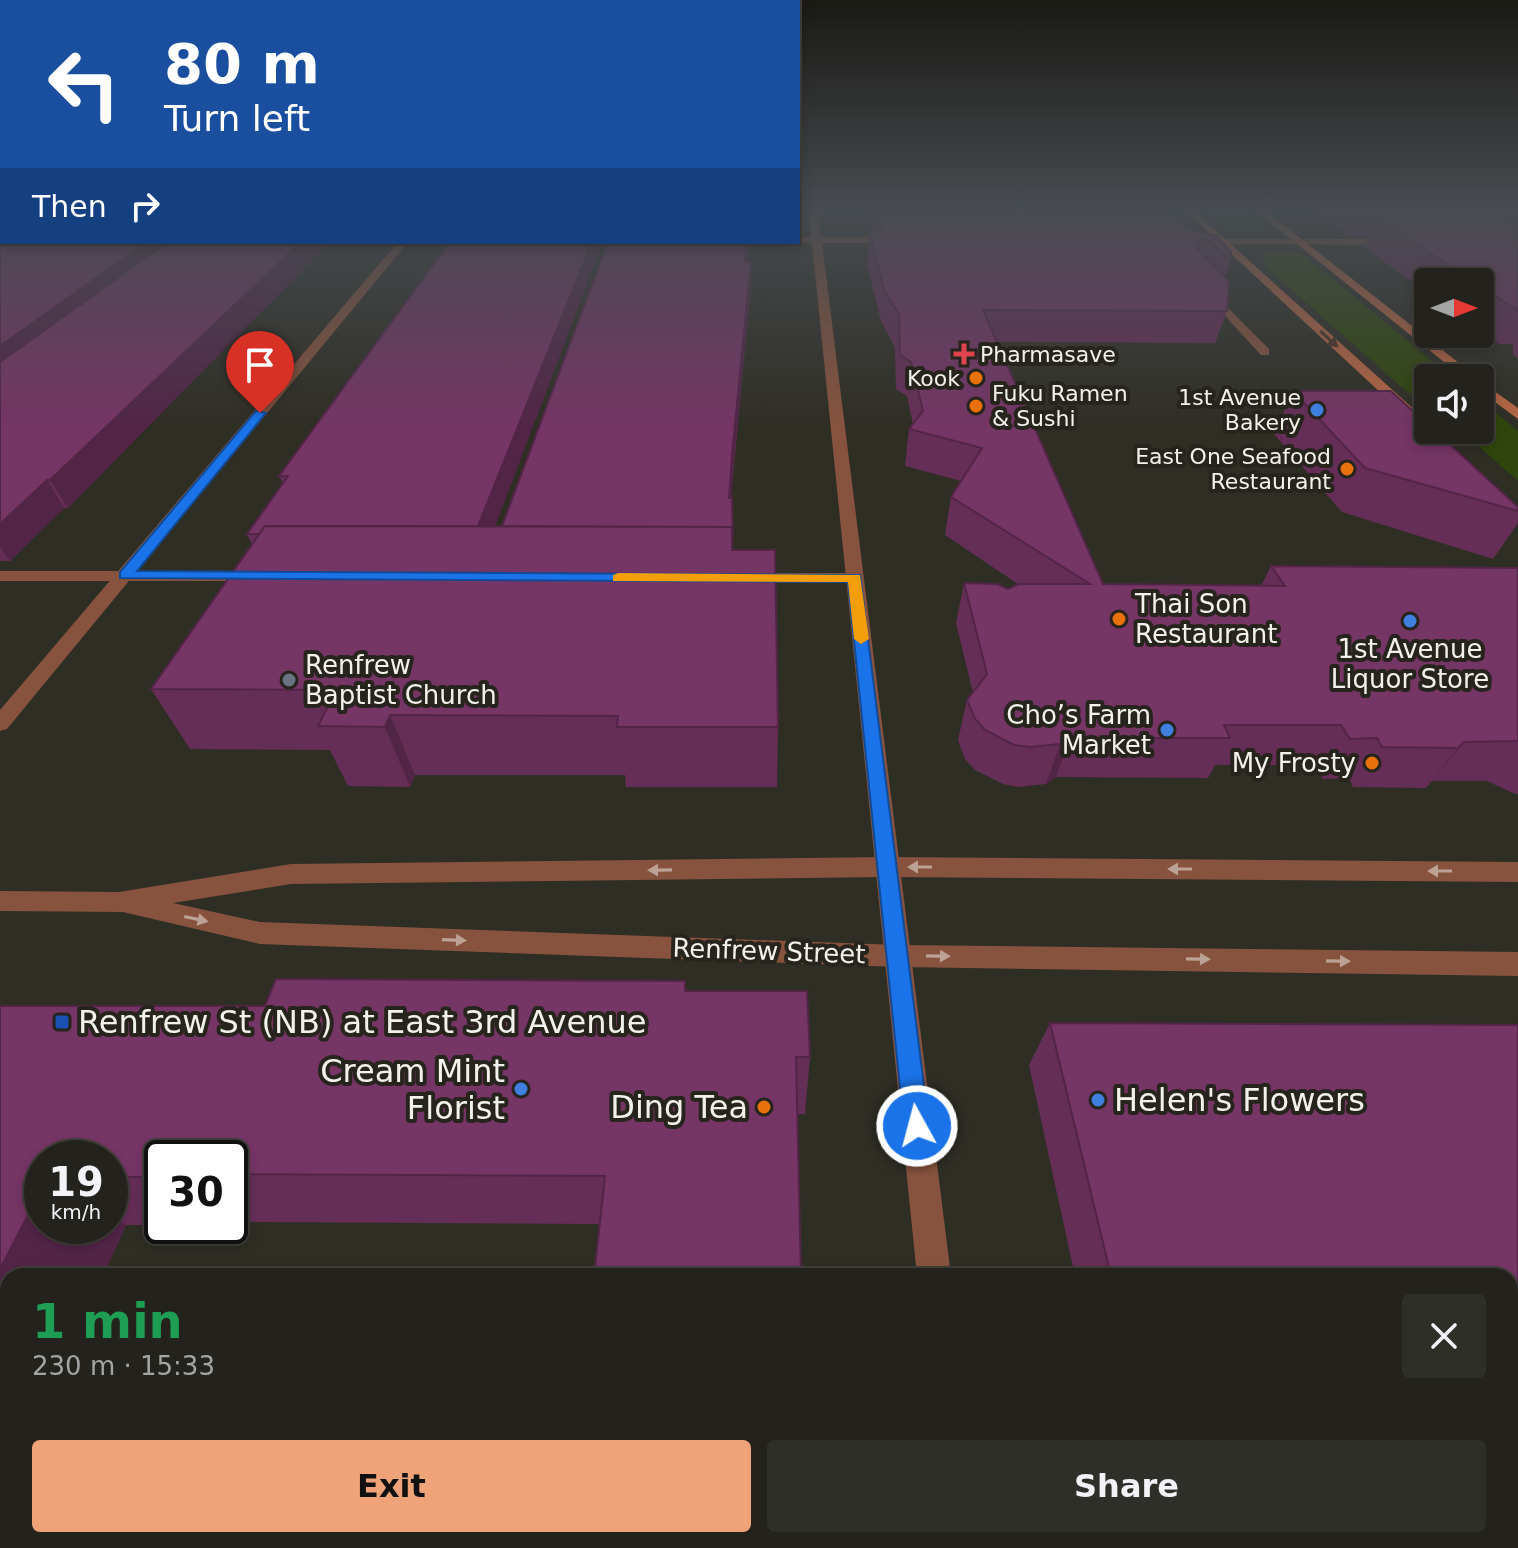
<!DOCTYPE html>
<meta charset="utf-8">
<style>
body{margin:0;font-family:"DejaVu Sans",sans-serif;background:#2f2f29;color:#f1f3f6;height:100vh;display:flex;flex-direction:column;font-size:30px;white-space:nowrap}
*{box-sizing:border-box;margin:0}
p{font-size:26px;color:#a3a4a3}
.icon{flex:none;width:44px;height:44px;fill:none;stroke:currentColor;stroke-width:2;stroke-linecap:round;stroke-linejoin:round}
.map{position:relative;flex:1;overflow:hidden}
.sheet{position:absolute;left:0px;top:1268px;width:1518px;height:280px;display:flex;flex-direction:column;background:#23221c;border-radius:24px 24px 0 0;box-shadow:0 4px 12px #0003,0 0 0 2px #403f3b}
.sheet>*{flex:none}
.hud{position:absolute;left:0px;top:0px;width:800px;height:244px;box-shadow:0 4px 12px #0003,0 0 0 2px #403f3b;background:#1a4fa0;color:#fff;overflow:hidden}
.needle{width:52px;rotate:90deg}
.tools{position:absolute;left:1414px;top:268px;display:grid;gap:16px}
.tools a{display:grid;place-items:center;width:80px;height:80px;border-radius:8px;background:#23221c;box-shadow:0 4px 12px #0003,0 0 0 2px #403f3b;font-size:40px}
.speed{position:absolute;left:24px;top:1140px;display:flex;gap:16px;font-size:40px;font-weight:700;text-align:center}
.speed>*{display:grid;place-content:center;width:104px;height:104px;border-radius:50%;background:#23221c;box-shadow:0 4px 12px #0003,0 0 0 2px #403f3b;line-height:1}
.speed small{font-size:20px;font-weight:400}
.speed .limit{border:4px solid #111;border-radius:12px;background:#fff;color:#111}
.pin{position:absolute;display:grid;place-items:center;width:68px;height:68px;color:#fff;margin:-82px -34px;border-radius:50% 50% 50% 0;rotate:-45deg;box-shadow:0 0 8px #0007}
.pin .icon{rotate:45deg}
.me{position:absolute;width:88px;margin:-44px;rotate:353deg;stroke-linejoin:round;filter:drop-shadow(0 0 6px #0008)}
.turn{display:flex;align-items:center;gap:28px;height:168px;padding:0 32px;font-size:36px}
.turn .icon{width:104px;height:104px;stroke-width:2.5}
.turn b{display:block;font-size:56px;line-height:68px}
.then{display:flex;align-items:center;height:76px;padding:0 32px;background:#0003;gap:16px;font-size:30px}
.round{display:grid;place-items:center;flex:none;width:84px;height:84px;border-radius:8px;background:#2f2f29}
.headline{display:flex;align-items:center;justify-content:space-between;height:136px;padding:0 32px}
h1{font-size:48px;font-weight:700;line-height:60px;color:#1e9e55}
.primary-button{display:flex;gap:16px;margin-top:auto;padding:16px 32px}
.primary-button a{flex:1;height:92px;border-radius:8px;background:#f0a279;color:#111;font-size:32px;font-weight:700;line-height:92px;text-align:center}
.primary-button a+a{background:#2f2f29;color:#f1f3f6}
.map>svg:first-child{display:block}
</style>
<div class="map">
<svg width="1518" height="1548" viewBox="0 0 1518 1548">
<rect width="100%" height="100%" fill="#2f2e25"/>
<path fill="#30450d" d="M1204,211H1248L1272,230L1229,231Z
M1267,252L1302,254L1453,378H1428V405L1405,390L1269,270L1262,257Z
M1480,400L1518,431V481L1460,430H1480Z"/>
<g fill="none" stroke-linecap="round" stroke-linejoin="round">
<path fill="#87533e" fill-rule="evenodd" d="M1208,288L1269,349V355H1261L1204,293L1203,291Z
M0,571H257L266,576L257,581H0Z
M748,573H854L863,578L854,583L742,582L739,578L742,574Z"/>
<path fill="#87533e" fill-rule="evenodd" d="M809,211H818L821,237H897L902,240L897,243H822L951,1276H917L812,243L794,242H798V237H811Z
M1199,239H1397L1402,242L1397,245L1196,244Z
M398,242H408L7,729L0,731V710Z
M945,1540H985L986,1548H946Z"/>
<path fill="#87533e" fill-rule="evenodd" d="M887,857L1518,862V882L887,877L291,884L173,903L260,922L898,945L1518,952V976L898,967L260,944L123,912L0,911V891L119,892L291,864Z"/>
<path fill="#b86644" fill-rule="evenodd" d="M1185,211H1194L1428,422V430H1434L1433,432H1423Z
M1256,211H1266L1478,378H1464Z
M1480,381L1518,408V419L1480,391Z"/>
</g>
<path fill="#652e57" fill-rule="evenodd" d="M0,211L68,508H64L10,561H0Z
M866,211H1159L1163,215L1162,218L1188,229L1216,236L1230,261L1225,277L1227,311L1215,343L997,342L1103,584L1261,586L1271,566L1518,568V794H1515L1487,781H1432L1426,788L1353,787L1349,778L1323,779L1315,765H1215L1208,778L1056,777L1046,784L1018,787L1003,784L975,770L965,759L958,740L967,700L973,693L956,623L964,583L1008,589L1018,584L945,535L951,497L961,481L905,466L909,429L913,424L907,396L896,389L895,347L881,321L867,263L870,234L872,233Z
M1313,211H1518V358L1513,355V344H1499L1480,331V282H1428V293L1365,248L1370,236H1348Z
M450,242L495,526H502L748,262H751V284L731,498L733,550L778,727L777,787H626L625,775H415L410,787L348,786L330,750L190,749L151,689L252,545L247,534L283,484L279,476Z
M1293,391L1518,507V523L1493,559L1342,512L1274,434Z
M687,991L810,1057L805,1114H798L599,1224L244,1222L243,1225H230V1158H162V1225H126L103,1276H8V1540H790L789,1543L0,1548V1006H265ZM42,1158H110V1226H42Z
M1050,1023L1518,1025V1423L1510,1406V1276H1075L1029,1065Z"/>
<path fill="#522547" d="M147,242H185L0,382V346Z
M301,242H330L68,508L50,480Z
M592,242H603L479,569L472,541Z
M747,242H750L745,284V262Z
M751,262V284L733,470L730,525L729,498L733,444Z
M47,480L64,508L10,561L0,547V524Z
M390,715L415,775L410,787L385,727Z
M1070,738L1056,777L1046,784L1060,744Z
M1464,742L1432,781L1426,788L1458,748Z
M42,1188V1226H110V1215L126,1225L103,1276H8V1322L0,1319V1269Z
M230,1211L244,1222L243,1225L230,1215Z"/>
<path fill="#753565" stroke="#522547" stroke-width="2" d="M0,211H2V242H147L0,346Z
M873,211H1013L1015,214H874Z
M1026,211H1159L1163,215L1029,214Z
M878,218H1177L1188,229L1216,236L1231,251L1230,261L1210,241L1200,240L1197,243V249L1229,281L1227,311L983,310L1103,584L1285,586L1271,566L1518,568V741L1464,742L1458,748L1382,747L1377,738L1350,739L1341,725H1224L1230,738H1070L1060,744L1030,747L1014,745L985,730L975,719L967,700L987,674L964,583L997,584L1008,589L1019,584H1090L951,497L982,448L909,429L923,411L911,362L900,355L899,314L884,290L870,234L882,229Z
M1378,219H1502L1518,227V311L1480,286V282H1474Z
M168,242H301L50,480H47L0,524V362Z
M450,242H592L478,526H265L259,534H247L288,476H279Z
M608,242H747L745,262H751L733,444L729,498H732L733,542L732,527L502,526Z
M1293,391H1391L1428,425V430H1434L1518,507V511L1365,468Z
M265,526L732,527V550H775L778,727H617L618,716L390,715L385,727L318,726L336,690L151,689Z
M276,979L685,981V991H807L810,1057H796L801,1276H594L605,1176L230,1174V1158H162V1177H110V1158H42V1188L0,1269V1006H265Z
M1050,1023L1518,1025V1349H1510V1276H1111Z
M0,1310H8V1540H775V1548H0Z"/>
<defs><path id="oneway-solid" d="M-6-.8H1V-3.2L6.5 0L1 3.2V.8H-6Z" transform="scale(2)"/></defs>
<use fill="#4a3426" href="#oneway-solid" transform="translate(1329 339) rotate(43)"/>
<g fill="#bca295">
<use href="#oneway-solid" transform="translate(920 867) rotate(-180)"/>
<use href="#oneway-solid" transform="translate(1180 869) rotate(-180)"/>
<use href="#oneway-solid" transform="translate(660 870) rotate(179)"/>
<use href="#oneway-solid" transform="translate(1440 871) rotate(-180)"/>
<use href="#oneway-solid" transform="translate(196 919) rotate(12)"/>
<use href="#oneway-solid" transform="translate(454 940) rotate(2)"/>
<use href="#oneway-solid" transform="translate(938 956) rotate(1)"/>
<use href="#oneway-solid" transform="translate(1198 959) rotate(1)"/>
<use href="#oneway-solid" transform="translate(1338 961) rotate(1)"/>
</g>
<linearGradient id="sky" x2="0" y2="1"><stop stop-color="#1a1914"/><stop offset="0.49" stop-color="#474c51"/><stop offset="1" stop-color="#474c51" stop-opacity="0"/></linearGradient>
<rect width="1518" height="427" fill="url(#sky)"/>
<path fill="#1a73e8" stroke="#114b97" stroke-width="2" d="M256,411L266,413L137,571L860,575L929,1126L926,1135L917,1138L908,1135L904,1126L848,582L120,578V572Z"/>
<path fill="#f59e0b" d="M618,573L860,575L869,639L861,644L854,639L848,582L613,581V575Z"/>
<path fill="#e0444e" stroke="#26241c" stroke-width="3" d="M960 342h8v8h8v8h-8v8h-8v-8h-8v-8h8z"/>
<g fill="#e8710a" stroke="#26241c" stroke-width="3">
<circle cx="976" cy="378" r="8"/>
<circle cx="976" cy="406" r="8"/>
<circle cx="1347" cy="469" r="8"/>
<circle cx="1119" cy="619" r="8"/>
<circle cx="1372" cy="763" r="8"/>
<circle cx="764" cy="1107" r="8"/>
</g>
<g fill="#3f7fe0" stroke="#26241c" stroke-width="3">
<circle cx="1317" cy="410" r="8"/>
<circle cx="1410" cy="621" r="8"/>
<circle cx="1167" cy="730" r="8"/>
<circle cx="521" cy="1089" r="8"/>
<circle cx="1098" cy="1100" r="8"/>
</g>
<circle fill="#6b7280" stroke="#26241c" stroke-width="3" cx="289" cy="680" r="8"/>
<rect fill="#1a4fb4" stroke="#26241c" stroke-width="3" x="54" y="1014" width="16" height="16" rx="4"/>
<g text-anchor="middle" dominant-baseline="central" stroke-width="8" stroke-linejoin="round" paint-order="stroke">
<g font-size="22" fill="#f2f1ec" stroke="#26241c" text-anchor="end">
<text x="980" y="354" text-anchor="start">Pharmasave</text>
<text x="960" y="378">Kook</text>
<text x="992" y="393" text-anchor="start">Fuku Ramen<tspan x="992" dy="25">&amp; Sushi</tspan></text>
<text x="1301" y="397">1st Avenue<tspan x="1301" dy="25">Bakery</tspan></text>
<text x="1331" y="456">East One Seafood<tspan x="1331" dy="25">Restaurant</tspan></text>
</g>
<g font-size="26" fill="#f2f1ec" stroke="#26241c" text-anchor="start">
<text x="1135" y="604">Thai Son<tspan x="1135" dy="30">Restaurant</tspan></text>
<text x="1410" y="649" text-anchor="middle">1st Avenue<tspan x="1410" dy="30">Liquor Store</tspan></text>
<text x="305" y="665">Renfrew<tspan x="305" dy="30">Baptist Church</tspan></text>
<text x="1151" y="715" text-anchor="end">Cho’s Farm<tspan x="1151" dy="30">Market</tspan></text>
<text x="1356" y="763" text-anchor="end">My Frosty</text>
</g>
<g font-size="26" fill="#f2f1ec" stroke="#26241c">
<text transform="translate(769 951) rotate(2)">Renfrew Street</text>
</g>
<g font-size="32" fill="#f2f1ec" stroke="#26241c" text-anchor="start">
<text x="78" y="1022">Renfrew St (NB) at East 3rd Avenue</text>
<text x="505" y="1071" text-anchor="end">Cream Mint<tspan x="505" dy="37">Florist</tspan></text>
<text x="1114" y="1100">Helen's Flowers</text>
<text x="748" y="1107" text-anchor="end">Ding Tea</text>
</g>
</g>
</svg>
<div class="tools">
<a><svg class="needle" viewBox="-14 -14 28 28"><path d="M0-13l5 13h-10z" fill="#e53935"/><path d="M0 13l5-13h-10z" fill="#a3a4a3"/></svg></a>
<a><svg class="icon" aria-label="sound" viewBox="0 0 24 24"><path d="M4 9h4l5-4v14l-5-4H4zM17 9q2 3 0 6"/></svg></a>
</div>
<div class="speed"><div>19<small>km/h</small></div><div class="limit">30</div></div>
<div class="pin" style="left:260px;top:413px;background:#d93025"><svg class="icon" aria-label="arrive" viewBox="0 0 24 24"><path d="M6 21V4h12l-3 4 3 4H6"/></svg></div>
<svg class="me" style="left:917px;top:1126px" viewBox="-20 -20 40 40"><circle r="17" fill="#1a73e8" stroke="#fff" stroke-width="3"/><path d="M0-11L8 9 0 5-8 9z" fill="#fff"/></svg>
<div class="hud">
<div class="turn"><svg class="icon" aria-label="left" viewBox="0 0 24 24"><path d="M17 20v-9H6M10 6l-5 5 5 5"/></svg><div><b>80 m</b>Turn left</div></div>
<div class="then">Then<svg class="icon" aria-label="right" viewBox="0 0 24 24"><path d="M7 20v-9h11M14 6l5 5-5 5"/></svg></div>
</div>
<section class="sheet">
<div class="headline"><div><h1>1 min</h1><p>230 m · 15:33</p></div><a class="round"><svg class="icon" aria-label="close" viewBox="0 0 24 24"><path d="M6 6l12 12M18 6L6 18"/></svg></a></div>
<div class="primary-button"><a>Exit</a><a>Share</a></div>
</section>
</div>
